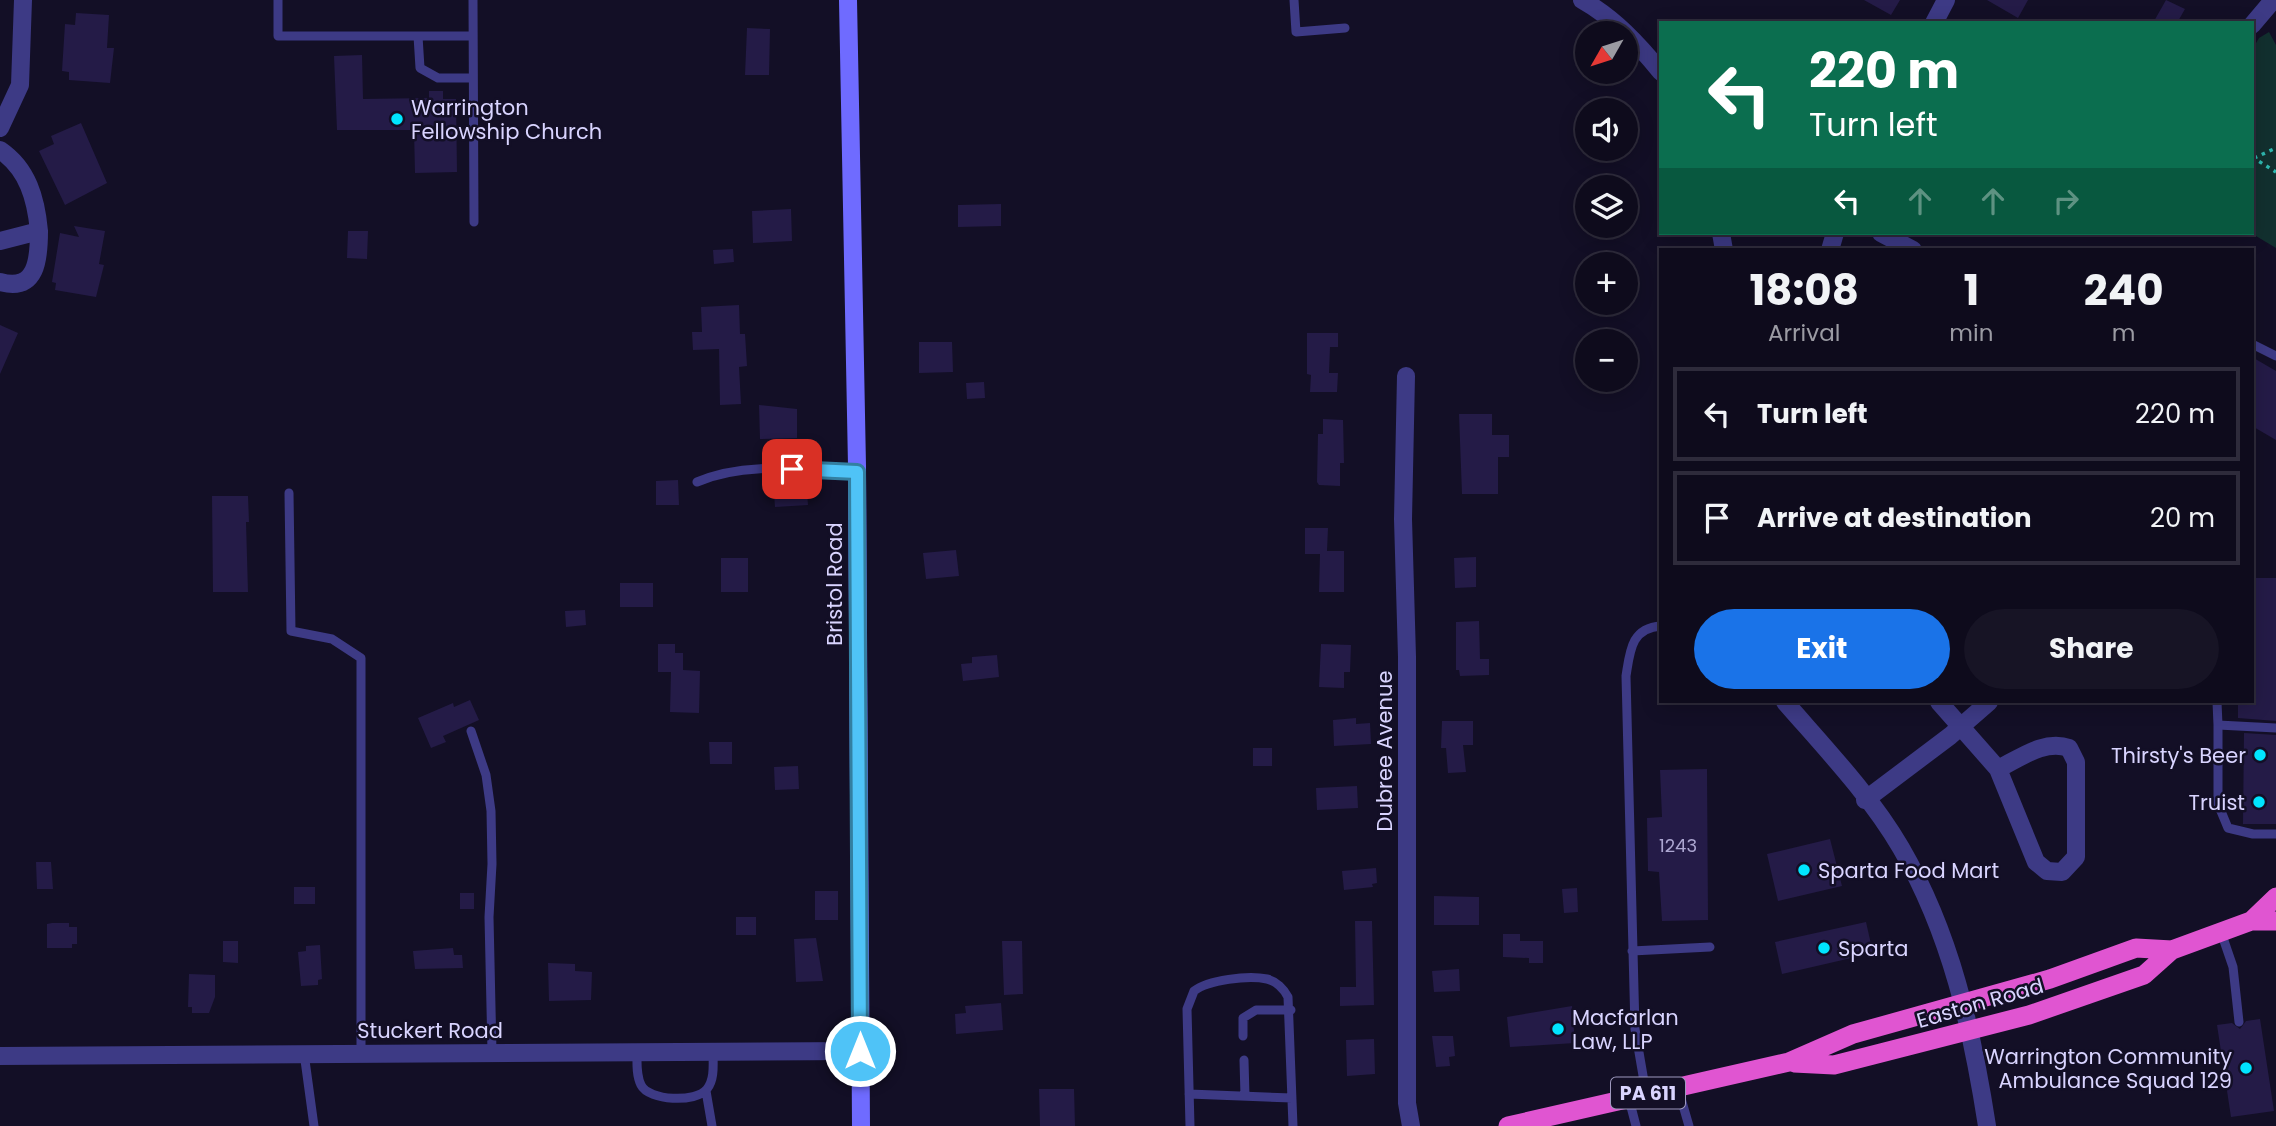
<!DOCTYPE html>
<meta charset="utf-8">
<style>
body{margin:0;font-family:Poppins,sans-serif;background:#171425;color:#f1f3f6;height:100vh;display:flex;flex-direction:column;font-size:26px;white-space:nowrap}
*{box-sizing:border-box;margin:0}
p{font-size:23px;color:#9b9ba3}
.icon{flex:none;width:38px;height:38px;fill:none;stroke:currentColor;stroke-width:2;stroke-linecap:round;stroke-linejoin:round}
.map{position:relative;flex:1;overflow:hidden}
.drawer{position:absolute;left:1659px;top:248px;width:595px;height:455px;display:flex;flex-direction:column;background:#0e0b1c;border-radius:0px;box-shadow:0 4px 18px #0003,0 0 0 2px #2e2b3b}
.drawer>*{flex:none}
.banner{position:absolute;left:1659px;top:21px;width:595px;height:214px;border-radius:0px;box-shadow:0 4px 18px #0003,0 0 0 2px #2e2b3b;background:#0b6e4f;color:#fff;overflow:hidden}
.needle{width:46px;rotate:231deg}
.tools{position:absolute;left:1575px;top:21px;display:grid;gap:14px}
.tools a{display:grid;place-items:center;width:63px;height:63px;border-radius:50%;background:#0e0b1c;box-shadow:0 4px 18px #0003,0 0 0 2px #2e2b3b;font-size:35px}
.pin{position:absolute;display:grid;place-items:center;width:60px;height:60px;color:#fff;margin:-30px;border-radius:14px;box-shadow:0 4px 10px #0006}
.me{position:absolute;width:77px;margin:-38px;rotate:0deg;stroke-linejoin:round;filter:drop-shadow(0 0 5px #0008)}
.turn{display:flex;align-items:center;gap:24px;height:147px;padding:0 35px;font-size:32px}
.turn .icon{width:91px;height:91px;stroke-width:2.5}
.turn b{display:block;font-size:49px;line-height:60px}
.lanes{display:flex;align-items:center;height:66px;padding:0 35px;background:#0003;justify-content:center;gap:35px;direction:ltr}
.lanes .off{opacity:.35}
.eta{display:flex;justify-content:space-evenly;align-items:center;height:119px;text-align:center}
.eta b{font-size:42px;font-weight:700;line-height:49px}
.button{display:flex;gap:14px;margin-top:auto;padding:14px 35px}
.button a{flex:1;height:80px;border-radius:42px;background:#1a73e8;color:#fff;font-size:28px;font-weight:700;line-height:80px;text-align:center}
.button a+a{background:#171425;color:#f1f3f6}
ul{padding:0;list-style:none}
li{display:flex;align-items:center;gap:21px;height:94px;margin:0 14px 10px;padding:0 21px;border:4px solid #2e2b3b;border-radius:0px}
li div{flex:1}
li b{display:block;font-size:26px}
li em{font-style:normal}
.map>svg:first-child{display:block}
</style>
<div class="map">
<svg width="2276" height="1126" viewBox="0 0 2276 1126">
<rect width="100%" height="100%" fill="#130f26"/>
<path fill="#12302f" d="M2269,32L2276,45V248L2251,233L2252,50L2259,38Z"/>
<path fill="#241b47" d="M1864,0H1900L1891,15Z
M1987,0H2028L2018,18Z
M2166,0L2185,9L2177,23H2153Z
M76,13L109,15L107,48H114L110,83L69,80V72L62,71L65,24L75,25Z
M747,28L770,29L769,75H745Z
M362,55L363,99L429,98V91H443V99H456L457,172L415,173L414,130H337L334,56Z
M81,123L107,183L65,205L39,151L54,144L51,136Z
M1001,204V226L958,227V205Z
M791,209L792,241L753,243L752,211Z
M74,226L105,231L99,264L104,265L96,297L55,290L56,283L52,282L60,233L79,237Z
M348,231H368L367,259L347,258Z
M733,249L734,262L714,264L713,250Z
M739,305L740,334H745L747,366L739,367L741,404L720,405L719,349L693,350L692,332H702L701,307Z
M0,325L18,333L0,374Z
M1307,333H1338V347H1330L1329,373H1338L1337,392H1310L1311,375L1307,374Z
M919,342H952L953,372L919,373Z
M2252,357L2276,371V440L2252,426Z
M984,382L985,398L967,399L966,383Z
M759,405L797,409V438L760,439Z
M1459,414H1492V435H1509V457H1498V494H1462Z
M1323,419L1343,420L1344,463H1340V486L1319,485L1317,482L1318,434H1323Z
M792,479L793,482L806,481L808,505L775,507L773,480Z
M678,480L679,505H656V481Z
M212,496H248L249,522H246L248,592H213Z
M1305,528H1328L1327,551H1344V592H1319L1320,554H1305Z
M956,550L959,576L926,579L923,553Z
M1476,557V587L1455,588L1454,558Z
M721,558H748V592H721Z
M2252,578H2276V721L2238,718V702H2252Z
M620,583H653V607H620Z
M585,610L586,625L566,627L565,611Z
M1479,621L1480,659H1489V675L1460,676L1459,670H1456V622Z
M658,644H675V653H683V670L700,671L699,713L670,712L671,672H658Z
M1321,644L1351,645L1350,672H1344V688L1319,687Z
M997,655L999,677L963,681L961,664L972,663V657Z
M470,700L479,720L443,736L446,742L431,748L418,718L453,703L454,707Z
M1356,718V724L1370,723L1371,744L1334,746L1333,720Z
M1442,721H1473V745H1463L1466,772L1448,773L1446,748H1441Z
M2244,733L2276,735V824H2243Z
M709,742H732V764H710Z
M1253,748H1272V766H1253Z
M798,766L799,789L775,790L774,767Z
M1707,769L1708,920L1662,921L1659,872L1648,871L1647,818L1662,817L1660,770Z
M1357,786L1358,808L1317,810L1316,788Z
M1830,839L1842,886L1778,901L1767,854Z
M36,862H51L53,889H37Z
M1376,868L1377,883L1372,884L1373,887L1344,890L1342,871Z
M294,887H315V904H294Z
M1577,888L1578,912L1564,913L1562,889Z
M815,891H838V920H815Z
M460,893H474V909H460Z
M1434,896L1479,897V925H1434Z
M736,917H756V935H736Z
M1355,921H1372L1374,1005L1340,1006V987H1356Z
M1866,922L1873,953L1782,974L1775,942Z
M52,923H69V927H77V944H72V948H47V924Z
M1503,934H1520V941H1543V963H1529V958L1503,957Z
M816,938L823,981L796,982L794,939Z
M223,941H238V963L223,962Z
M1002,941H1022L1023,994L1004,995Z
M320,945L322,979L318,980V985L301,986L298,952L306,951V946Z
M453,948L454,955H462L463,968L415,969L413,951Z
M548,963L575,964V971L592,972L591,1000L549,1001Z
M1459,969L1460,991L1434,992L1432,971Z
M189,974L215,975V997L209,1013H192V1007H188Z
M1001,1003L1003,1030L956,1034L955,1014L966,1013L965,1006Z
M1572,1006L1575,1043L1510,1047L1507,1017Z
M2260,1019L2274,1111L2231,1117L2217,1025L2232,1023L2240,1029L2246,1021Z
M1432,1036H1453L1455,1056L1449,1057L1450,1066L1436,1067Z
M1374,1039L1375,1074L1347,1076L1346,1040Z
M1039,1089H1074L1075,1126H1040Z"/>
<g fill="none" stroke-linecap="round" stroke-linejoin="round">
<path stroke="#2fb8b0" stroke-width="3.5" stroke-dasharray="3.5 5" stroke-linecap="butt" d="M2252,157L2276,172
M2254,158L2276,148"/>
<path stroke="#3d3a85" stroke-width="9" d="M278,0V36H473
M473,0L474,222
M1294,0L1296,32L1345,28
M418,36L420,68L438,78H473
M2252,344L2276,356
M697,482C746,461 804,470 857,472
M289,493L291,631L332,639L361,658V1053
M2217,702L2218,725
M2276,728L2218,725V804L2228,828L2253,834H2276
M471,731L486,775L491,811L492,864L489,917L492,1052
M2221,932L2233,967L2239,1022
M1632,951L1710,947
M1243,1036V1018L1256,1010H1291
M637,1052C637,1062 636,1075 641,1085C649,1101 696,1103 707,1089C715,1079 713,1064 713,1051
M304,1053L314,1126
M1244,1060L1245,1096
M1678,1088L1689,1126
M706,1091L712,1126
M1646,1093L1635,1029L1626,676C1630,651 1631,628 1661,626
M1189,1094L1292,1098
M1629,1099L1636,1126
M1190,1126L1187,1009L1194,991C1208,980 1248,975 1267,979C1276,981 1284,989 1288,997L1293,1126"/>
<path stroke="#3d3a85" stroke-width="18" d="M1582,0C1614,18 1638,44 1661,72
M1934,23L1946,0
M2252,25L2269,5
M0,128L20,85L23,0
M0,150C28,169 36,199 39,231
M1721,233L1724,250
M1881,233L1913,250
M0,241L39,231C39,259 37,292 0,282
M1830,250L1835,233
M1406,376L1403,519L1407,657V1103L1411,1126
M1785,702C1825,748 1870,795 1901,848C1951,934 1972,1029 1987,1126
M1939,702L1998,769L2036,862L2047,871L2062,872L2076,857V762L2069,748C2045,739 2020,758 1998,769
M1865,800L1950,736L1989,702
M0,1056L860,1051"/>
<path stroke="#6f6bff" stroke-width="18" d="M848,0L857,466L861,1126"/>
<path stroke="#e055d1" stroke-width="19" d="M2251,921L2276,897
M1794,1063L1834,1065L2029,1015L2144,975L2172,950L2251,921H2276
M1508,1126L1789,1062L1853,1034L2050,979L2136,948L2172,950"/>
</g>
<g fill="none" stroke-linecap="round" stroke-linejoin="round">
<g stroke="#337fa1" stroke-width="18">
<path id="route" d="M792,469L857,472L860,1051"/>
</g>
<use href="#route" stroke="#4fc3f7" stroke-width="12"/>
</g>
<g fill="#00e5ff" stroke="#130f26" stroke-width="2.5">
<circle cx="397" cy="119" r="7"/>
<circle cx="2260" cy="755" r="7"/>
<circle cx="2259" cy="802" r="7"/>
<circle cx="1804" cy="870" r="7"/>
<circle cx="1824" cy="948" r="7"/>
<circle cx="1558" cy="1029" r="7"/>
<circle cx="2246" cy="1068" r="7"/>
</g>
<g text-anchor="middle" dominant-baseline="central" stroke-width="5" stroke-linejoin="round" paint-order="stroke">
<g font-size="18" fill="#aca6d1">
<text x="1678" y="845">1243</text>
</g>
<rect fill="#130f26" stroke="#9e99be" stroke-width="2" x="1611" y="1077.5" width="74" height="31" rx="5"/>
<g font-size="19" font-weight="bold" fill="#d9d4ff">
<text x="1648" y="1093">PA 611</text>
</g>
<g font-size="21" fill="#d9d4ff" stroke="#130f26" text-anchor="start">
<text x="411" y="107">Warrington<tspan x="411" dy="24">Fellowship Church</tspan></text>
<text x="2246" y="755" text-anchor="end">Thirsty's Beer</text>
<text x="2245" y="802" text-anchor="end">Truist</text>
<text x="1818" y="870">Sparta Food Mart</text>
<text x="1838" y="948">Sparta</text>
<text x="1572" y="1017">Macfarlan<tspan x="1572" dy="24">Law, LLP</tspan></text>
<text x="2232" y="1056" text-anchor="end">Warrington Community<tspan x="2232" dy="24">Ambulance Squad 129</tspan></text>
</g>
<g font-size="21" fill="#d9d4ff" stroke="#130f26">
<text transform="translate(834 584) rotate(-90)">Bristol Road</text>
<text transform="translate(1384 751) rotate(-90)">Dubree Avenue</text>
<text transform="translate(1980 1003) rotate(-16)">Easton Road</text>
<text x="430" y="1030">Stuckert Road</text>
</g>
</g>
</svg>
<div class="tools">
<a><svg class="needle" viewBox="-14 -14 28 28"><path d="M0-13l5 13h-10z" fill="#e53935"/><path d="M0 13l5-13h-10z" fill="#9b9ba3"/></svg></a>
<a><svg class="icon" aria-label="sound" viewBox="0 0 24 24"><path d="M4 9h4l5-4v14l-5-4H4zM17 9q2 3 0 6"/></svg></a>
<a><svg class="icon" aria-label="layers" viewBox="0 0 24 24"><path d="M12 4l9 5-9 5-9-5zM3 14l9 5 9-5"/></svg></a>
<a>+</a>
<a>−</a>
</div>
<div class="pin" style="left:792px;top:469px;background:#d93025"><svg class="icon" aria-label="arrive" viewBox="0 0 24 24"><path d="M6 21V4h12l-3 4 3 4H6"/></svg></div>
<svg class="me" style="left:860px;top:1051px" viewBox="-20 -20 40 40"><circle r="17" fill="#4fc3f7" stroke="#fff" stroke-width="3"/><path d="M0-11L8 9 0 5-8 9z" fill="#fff"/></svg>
<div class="banner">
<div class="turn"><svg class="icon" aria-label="left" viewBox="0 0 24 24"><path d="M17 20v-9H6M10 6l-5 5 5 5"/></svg><div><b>220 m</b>Turn left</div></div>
<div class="lanes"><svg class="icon" aria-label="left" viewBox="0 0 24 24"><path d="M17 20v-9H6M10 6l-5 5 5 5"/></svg><svg class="icon off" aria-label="ahead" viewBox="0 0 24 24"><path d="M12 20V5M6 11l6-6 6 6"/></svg><svg class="icon off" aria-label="ahead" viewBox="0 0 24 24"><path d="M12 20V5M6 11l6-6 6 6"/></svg><svg class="icon off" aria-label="right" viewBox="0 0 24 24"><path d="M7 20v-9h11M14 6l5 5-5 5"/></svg></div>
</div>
<section class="drawer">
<div class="eta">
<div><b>18:08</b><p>Arrival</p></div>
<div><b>1</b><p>min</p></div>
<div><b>240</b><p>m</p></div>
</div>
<ul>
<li><svg class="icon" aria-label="left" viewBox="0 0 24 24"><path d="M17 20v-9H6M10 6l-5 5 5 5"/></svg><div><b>Turn left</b></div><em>220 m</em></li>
<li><svg class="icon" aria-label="arrive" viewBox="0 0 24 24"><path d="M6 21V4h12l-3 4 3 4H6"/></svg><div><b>Arrive at destination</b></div><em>20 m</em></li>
</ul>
<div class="button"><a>Exit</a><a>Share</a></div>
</section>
</div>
